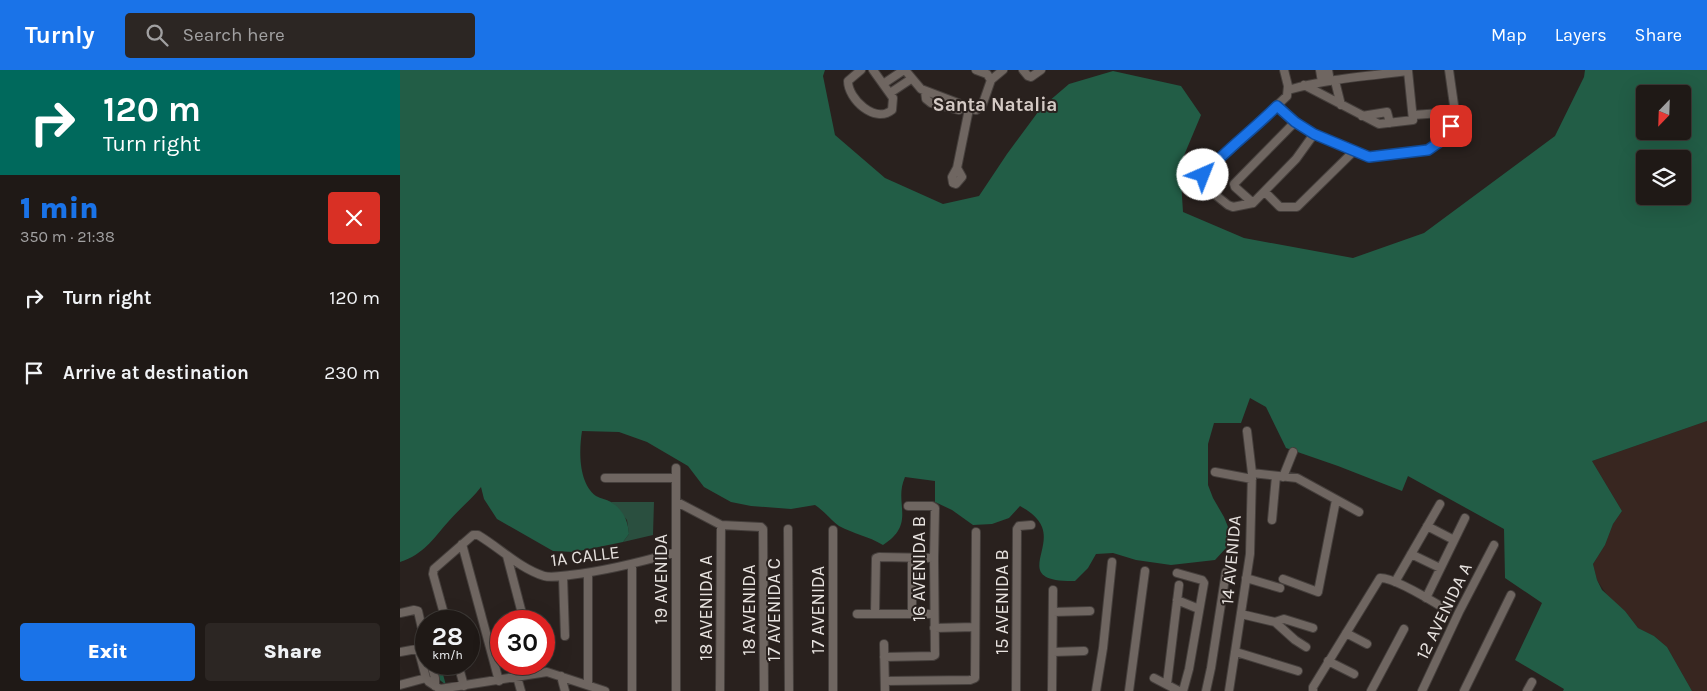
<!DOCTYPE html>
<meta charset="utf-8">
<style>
body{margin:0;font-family:Karla,sans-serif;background:#2c2623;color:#f1f3f6;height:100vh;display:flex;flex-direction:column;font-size:19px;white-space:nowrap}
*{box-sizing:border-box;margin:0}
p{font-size:16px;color:#a1a0a1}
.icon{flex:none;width:28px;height:28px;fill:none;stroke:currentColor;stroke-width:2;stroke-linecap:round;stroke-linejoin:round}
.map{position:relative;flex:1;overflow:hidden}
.drawer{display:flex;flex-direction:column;background:#1f1916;width:400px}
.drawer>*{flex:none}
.banner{background:#00695c;color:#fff;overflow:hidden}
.needle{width:32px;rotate:203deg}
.tools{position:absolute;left:1236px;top:15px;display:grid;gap:10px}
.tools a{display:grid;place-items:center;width:55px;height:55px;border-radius:5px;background:#1f1916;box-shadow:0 5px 20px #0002,0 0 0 1px #3c3835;font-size:25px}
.speed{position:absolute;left:15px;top:540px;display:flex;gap:10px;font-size:25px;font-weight:700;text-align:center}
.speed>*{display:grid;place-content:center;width:65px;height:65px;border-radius:50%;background:#1f1916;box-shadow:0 5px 20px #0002,0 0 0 1px #3c3835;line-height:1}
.speed small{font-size:12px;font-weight:400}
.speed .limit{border:8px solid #d22;background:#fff;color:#111}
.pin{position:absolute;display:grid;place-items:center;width:42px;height:42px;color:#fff;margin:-21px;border-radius:10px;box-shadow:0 2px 8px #0006}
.me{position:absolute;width:55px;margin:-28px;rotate:44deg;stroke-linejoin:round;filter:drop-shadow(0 0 4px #0008)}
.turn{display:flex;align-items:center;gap:18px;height:105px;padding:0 20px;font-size:22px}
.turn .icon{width:65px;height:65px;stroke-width:2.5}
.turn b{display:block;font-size:35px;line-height:42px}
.round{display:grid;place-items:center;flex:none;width:52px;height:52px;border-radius:5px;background:#2c2623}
.overview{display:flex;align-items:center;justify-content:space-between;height:85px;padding:0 20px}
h1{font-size:30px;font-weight:800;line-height:38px;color:#1a73e8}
.action{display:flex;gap:10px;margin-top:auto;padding:10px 20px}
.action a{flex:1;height:58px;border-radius:5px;background:#1a73e8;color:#fff;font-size:20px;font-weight:800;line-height:58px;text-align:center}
.action a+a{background:#2c2623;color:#f1f3f6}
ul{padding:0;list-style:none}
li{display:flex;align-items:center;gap:15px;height:75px;padding:0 20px}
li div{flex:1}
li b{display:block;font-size:19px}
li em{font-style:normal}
header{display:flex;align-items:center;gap:30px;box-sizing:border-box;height:70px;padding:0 25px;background:#1a73e8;color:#fff}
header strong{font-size:24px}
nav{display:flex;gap:28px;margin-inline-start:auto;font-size:18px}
.search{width:350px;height:45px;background:#2c2623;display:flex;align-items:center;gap:12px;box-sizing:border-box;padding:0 18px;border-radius:5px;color:#a1a0a1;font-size:19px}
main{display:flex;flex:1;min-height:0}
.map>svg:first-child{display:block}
</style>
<header>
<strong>Turnly</strong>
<div class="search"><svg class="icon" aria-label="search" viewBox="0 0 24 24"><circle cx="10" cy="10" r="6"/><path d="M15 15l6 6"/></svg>Search here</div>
<nav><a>Map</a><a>Layers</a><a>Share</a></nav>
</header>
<main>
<section class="drawer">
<div class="banner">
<div class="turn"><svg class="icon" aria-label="right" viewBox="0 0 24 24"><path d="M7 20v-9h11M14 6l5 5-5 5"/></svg><div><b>120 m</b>Turn right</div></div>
</div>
<div class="overview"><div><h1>1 min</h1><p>350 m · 21:38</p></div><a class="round" style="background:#d93025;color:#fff"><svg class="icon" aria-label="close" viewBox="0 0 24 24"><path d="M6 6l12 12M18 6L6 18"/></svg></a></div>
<ul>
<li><svg class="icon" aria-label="right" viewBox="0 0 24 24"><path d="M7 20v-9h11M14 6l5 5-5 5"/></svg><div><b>Turn right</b></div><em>120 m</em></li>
<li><svg class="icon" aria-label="arrive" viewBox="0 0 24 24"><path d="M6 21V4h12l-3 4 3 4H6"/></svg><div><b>Arrive at destination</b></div><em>230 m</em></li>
</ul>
<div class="action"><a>Exit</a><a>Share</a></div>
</section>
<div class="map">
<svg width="1307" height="621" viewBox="0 0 1307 621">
<rect width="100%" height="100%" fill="#29211e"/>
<path fill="#382620" d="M1307,351V621H1292L1267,577L1254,566L1238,558L1225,541L1209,528L1197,510L1193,494L1205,475L1213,454L1222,441L1192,391Z"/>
<path fill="#2a4f3f" d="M211,432H254L253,465L223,472L229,464L227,450Z"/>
<path fill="#225d46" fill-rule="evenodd" d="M0,0H425L423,6L435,65L485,108L543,134L579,126L607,84L641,38L669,14L713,1L781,16L801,45L780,95L783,142L844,168L953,188L1024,163L1155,66L1184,7L1185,0H1307V351L1192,391L1222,441L1213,454L1205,475L1193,494L1197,510L1202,520L1225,541L1238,558L1254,566L1267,577L1292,621H1163L1164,619L1115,590L1142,533L1105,508L1104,459L1008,406L1002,421L938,396L886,378L866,337L850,328L841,353H814L808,374V415L813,428L824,447L830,462L826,478L815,490L771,495L736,490L713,483L696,484L688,498L675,511C614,512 652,482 642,457C638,447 629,441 620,436L609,448L592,454L573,455L552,440L535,432V411L505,407C493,434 517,453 483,475C468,466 454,464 439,456C432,451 423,440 415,435L391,439L351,436L331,432L304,417L288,396L247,372L219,362L182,361C179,380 178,413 196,426C201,429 206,429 211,432C223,440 228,450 229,464L223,472L174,482L153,481L97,449L84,429L81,417C71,430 58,440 48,452C32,470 24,484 0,492ZM1245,24H1282V61H1245ZM1245,89H1282V126H1245Z
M33,594H40L46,615L36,607Z"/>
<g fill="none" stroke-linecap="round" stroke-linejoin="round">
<g stroke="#453f3c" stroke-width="10">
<path id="minor" d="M461,0L448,11C448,29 475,54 492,40L493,28L473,0
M505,0L521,19L576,40L582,36L591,10L587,4L576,0
M623,0L628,6L631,7L641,0
M920,0L922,12
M928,0L930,11
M591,10L603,0
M935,11L941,35
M483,14L504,0
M888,20C927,9 968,6 1008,1L1013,50L979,54L904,15
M525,21L526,29L531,33L559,40L563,36
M490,23L511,9
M877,35L895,52L914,64L896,89L853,133L833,137L828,135L803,115L802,110L803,105L887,26L888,16L884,0
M1013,45L1055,42
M962,46L987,42L990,53
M914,64L969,87L1028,80L1038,73L1051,56L1053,50L1055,42L1049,0
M557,98L562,107L556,114L553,113L552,107L557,98L569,39
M865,122L880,137H897L954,81
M853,133L835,117L834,114L895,52
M815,402L852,409
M852,403L897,408L959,442
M883,407L893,382
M205,408H276
M277,432L321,455L361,457L363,459L364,621
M872,450L876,406
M1027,456L1054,470
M388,459L389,621
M433,460V621
M62,474L99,611
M1011,484L1040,498
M107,486L124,551
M232,495V621
M777,503L802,510L804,513L789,599L783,621
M188,504V615
M163,507L165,566
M846,508L880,518
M883,509L918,522L936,430
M995,512L1040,434
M1026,528L1065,448
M777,530L799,539
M653,542L690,541
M0,543L14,540L18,541L26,576
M457,544H534
M475,544L476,488L479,487L534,488
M512,544V488
M841,544L875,552L895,570L906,577
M46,551L33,504L34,499L73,465H78C100,478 119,498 144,506C152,508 162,506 170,505C206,501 241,492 276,482
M875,552L884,549L913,558
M534,558L575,557
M946,563L967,574
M484,574L485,621
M18,578L26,608L29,612L40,619L147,602L205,621
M0,582L22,578
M653,582L684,581
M836,582L898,601
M484,587L533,586L535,585L534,488L535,438L532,436H508
M928,591L954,604
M31,594L35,608V616
M58,594L64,616
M161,606L165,621
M117,607L121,621
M754,608L779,621
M485,611L570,610L575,608L576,462
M767,614L779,515
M0,615L26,608
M276,621V398
M320,621L321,455
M616,621L617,459L619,456L631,455
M652,621L653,520
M696,621L703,578L712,492
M729,621L745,501
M806,621L811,598L826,502
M829,621L850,484L852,403L847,361
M913,621V617L980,508C993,507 1034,532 1047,540
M971,621L1004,559
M1022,621L1059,542L1094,475
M1064,621L1111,525
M1127,621L1132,612"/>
</g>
<use href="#minor" stroke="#6f6661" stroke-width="8"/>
</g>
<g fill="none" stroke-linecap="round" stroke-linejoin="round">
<g stroke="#114b97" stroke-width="12">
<path id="route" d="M803,105C826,80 853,60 877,36L895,52L914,64L969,87L1028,80L1038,73L1051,56"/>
</g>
<use href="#route" stroke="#1a73e8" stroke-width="9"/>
</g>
<g text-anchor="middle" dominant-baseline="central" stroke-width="4" stroke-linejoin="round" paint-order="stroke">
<g font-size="18" fill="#e7e2df" stroke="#29211e">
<text transform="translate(185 486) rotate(-7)">1A CALLE</text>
<text transform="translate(831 490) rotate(-85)">14 AVENIDA</text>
<text transform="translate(519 499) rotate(-90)">16 AVENIDA B</text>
<text transform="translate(261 509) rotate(-90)">19 AVENIDA</text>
<text transform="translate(602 532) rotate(-90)">15 AVENIDA B</text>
<text transform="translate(306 538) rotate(-90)">18 AVENIDA A</text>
<text transform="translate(349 540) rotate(-90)">18 AVENIDA</text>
<text transform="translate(374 540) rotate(-90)">17 AVENIDA C</text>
<text transform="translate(418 540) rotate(-90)">17 AVENIDA</text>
<text transform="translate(1044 541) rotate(-64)">12 AVENIDA A</text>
</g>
<g font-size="19" font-weight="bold" fill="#d4cac5" stroke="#29211e">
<text x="595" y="35">Santa Natalia</text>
</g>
</g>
</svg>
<div class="tools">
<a><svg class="needle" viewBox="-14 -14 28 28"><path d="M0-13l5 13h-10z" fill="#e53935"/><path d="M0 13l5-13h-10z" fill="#a1a0a1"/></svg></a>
<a><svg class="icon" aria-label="layers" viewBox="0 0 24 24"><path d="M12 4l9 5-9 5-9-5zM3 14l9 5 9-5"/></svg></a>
</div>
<div class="speed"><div>28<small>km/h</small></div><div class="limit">30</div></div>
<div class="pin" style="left:1051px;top:56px;background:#d93025"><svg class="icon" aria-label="arrive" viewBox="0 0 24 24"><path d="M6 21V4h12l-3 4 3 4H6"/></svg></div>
<svg class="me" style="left:803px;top:105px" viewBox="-20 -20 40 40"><circle r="19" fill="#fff"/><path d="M0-13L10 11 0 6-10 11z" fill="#1a73e8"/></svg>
</div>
</main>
